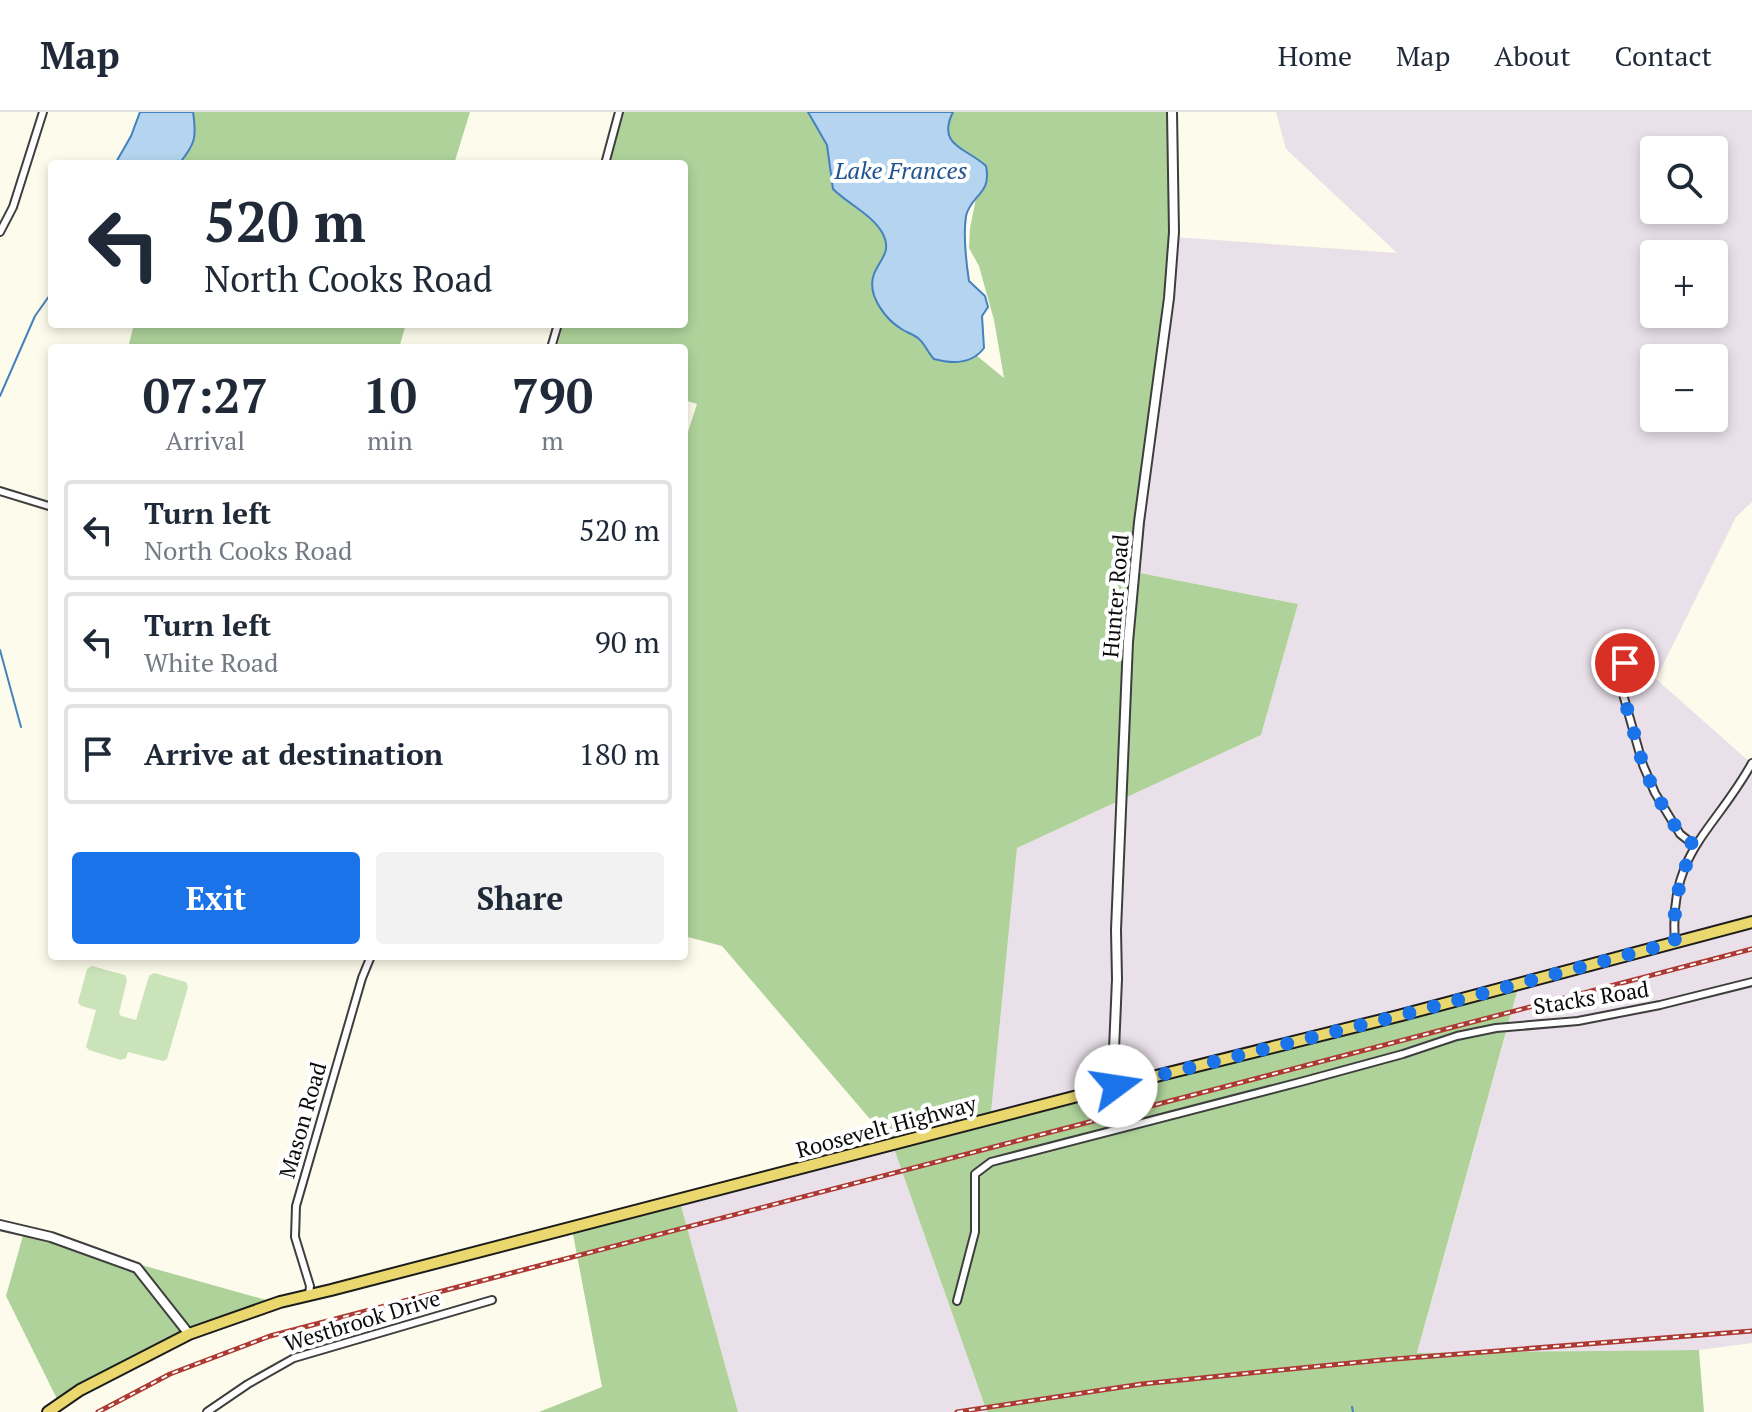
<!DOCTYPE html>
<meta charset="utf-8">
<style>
body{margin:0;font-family:"PT Serif",serif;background:#f2f2f3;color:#1f2937;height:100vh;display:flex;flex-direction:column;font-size:30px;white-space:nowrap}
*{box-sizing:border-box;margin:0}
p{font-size:26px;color:#747a83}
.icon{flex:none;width:44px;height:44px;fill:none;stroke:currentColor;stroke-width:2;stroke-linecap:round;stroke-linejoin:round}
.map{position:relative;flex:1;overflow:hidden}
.drawer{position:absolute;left:48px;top:232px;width:640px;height:616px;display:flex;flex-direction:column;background:#fff;border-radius:8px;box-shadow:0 4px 12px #0003}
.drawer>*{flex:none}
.top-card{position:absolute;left:48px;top:48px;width:640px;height:168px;border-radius:8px;box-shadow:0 4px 12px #0003;background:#fff;color:#1f2937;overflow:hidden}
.tools{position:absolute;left:1640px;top:24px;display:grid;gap:16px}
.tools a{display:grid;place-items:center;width:88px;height:88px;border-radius:8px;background:#fff;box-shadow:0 4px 12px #0003;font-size:40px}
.pin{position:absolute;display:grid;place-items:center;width:68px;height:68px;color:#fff;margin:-34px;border:4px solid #fff;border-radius:50%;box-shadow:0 2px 8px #0007}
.me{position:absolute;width:88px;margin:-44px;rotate:76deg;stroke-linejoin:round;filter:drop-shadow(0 0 6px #0008)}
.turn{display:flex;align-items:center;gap:28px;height:168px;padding:0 24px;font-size:36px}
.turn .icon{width:104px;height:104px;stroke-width:2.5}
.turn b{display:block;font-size:56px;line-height:68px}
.eta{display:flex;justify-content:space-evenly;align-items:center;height:136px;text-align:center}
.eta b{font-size:48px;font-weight:600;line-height:56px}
.action{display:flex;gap:16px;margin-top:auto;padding:16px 24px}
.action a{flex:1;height:92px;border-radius:8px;background:#1a73e8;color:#fff;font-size:32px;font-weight:600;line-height:92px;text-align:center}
.action a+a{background:#f2f2f3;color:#1f2937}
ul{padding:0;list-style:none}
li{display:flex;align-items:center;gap:24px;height:100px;margin:0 16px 12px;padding:0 8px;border:4px solid #e0e1e3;border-radius:8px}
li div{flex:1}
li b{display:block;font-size:30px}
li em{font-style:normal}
header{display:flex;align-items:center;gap:48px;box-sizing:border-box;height:112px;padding:0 40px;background:#fff;border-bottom:2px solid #e0e1e3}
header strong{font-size:38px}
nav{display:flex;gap:44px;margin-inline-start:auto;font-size:28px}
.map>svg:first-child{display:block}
</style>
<header>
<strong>Map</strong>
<nav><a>Home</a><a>Map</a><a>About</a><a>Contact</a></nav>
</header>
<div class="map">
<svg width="1752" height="1300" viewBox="0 0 1752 1300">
<rect width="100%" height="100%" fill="#fdfbeb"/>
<path fill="#e9e0e9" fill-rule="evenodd" d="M1276,0H1752V390L1736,405L1656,567L1752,652V1231L1699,1238L1417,1242L1519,874L991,1002L1017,736L1261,623L1298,492L1140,461L1174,125L1397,141L1286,37ZM1654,38H1714V98H1654ZM1654,142H1714V202H1654ZM1654,246H1714V306H1654Z
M893,1034L987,1300H738L680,1090Z"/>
<path fill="#cbe3b9" d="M92,854L125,863L127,868L119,901L121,904L136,908L149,864L154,861L186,870L188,875L167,947L163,949L128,940L126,946L121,948L89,938L86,935L96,898L81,894L78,890L87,857Z"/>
<path fill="#aed29a" d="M193,0H470L454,52H178Z
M623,0H812L891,114L874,182L900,198L944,217L1004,266L994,208L979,154L969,136L970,116L980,67L942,17L949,0H1172L1174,125L1140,461L1298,492L1261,623L1017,736L991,1001L1118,967L1519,873L1417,1241L1699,1238L1704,1300H987L893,1034L722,834L684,824V332L697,292L684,288V236H557L563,212H684V52H608Z
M134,212H406L399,236H128Z
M680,1090L738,1300H539L602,1275L572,1117Z
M24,1120L284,1193L181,1227L61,1295L6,1184Z"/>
<path fill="#b5d4ef" stroke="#4481bf" stroke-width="2" d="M140,0H193C197,26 195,32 179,52H115L131,24Z
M808,0H953C936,34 967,36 986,54C992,83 971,82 966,104C963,124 966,149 969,169L985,184L988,195L982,204L984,236C972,252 952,252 934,247C928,241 925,232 919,227C915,223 908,221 903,218C886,208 866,183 874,162C880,147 892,140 883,122C873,103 848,92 833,77L827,33Z"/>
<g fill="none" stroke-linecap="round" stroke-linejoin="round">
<path stroke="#4481bf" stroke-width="2" d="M0,284L35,204L52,180
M0,538L21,615
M1352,1295L1353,1300"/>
<g stroke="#3e3e3e" stroke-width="10">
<path id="minor" d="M605,52L619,0
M0,120L13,95L43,0
M551,236L558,212
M0,379L52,395
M1625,551L1621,575L1643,653L1655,681L1680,722L1694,733
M1675,830C1668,740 1714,720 1752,651
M309,1182L310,1174L295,1125L296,1094L362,866L371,844
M957,1189L975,1120V1062L991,1050L1304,969L1403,942L1457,924L1496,916L1578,909L1660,893L1752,870
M207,1300L248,1272L294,1246L492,1188"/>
</g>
<g stroke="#3e3e3e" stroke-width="12">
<path id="tertiary" d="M1116,974L1114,938L1117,867L1116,818L1128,530L1139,410L1169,186L1174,120L1172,0
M0,1113L51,1125L137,1156L189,1222"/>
</g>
<g stroke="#1c1c1c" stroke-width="14">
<path id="primary" d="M48,1300L80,1278L189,1222L280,1190L331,1178L1116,974L1398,904L1752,810"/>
</g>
<use href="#minor" stroke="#fff" stroke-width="6"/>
<use href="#tertiary" stroke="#fff" stroke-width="8"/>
<use href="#primary" stroke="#ead86e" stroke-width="10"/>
<g stroke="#ac3932" stroke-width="5">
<path id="rail" d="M98,1300L170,1262L270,1224L1752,837
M957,1300L1142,1272L1250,1261L1382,1248L1752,1219"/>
</g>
<use href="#rail" stroke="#fff" stroke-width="2" stroke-dasharray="6" stroke-linecap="butt"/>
</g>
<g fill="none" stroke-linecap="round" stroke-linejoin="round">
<path stroke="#1a73e8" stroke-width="14" stroke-dasharray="0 25.2" d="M1116,974L1398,904L1675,830C1672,794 1680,766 1694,733L1680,722L1655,681L1643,653L1621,575L1625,551"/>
</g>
<g text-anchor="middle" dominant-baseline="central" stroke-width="8" stroke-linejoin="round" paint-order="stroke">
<g font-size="22" fill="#0b0b0b" stroke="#fff">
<text transform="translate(1115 484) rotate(-85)">Hunter Road</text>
<text transform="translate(1591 885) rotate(-9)">Stacks Road</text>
<text transform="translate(302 1008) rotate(-74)">Mason Road</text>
<text transform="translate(886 1014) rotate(-15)">Roosevelt Highway</text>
<text transform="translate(362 1208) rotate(-17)">Westbrook Drive</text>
</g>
<g font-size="24" font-style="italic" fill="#22558f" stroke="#fff">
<text x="901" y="58">Lake Frances</text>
</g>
</g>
</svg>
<div class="tools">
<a><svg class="icon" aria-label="search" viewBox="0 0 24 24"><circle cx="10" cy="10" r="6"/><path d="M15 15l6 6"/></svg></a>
<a>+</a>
<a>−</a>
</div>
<div class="pin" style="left:1625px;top:551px;background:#d93025"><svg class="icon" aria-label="arrive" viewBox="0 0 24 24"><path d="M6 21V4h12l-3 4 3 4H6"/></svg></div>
<svg class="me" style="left:1116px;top:974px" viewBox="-20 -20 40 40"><circle r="19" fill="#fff"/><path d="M0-13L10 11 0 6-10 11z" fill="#1a73e8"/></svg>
<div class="top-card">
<div class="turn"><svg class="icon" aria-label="left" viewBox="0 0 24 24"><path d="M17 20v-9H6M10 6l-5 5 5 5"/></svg><div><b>520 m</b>North Cooks Road</div></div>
</div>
<section class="drawer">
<div class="eta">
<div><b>07:27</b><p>Arrival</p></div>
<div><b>10</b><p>min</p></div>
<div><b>790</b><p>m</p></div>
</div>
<ul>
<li><svg class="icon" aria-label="left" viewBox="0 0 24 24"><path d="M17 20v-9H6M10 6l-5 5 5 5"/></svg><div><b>Turn left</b><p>North Cooks Road</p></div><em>520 m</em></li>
<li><svg class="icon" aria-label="left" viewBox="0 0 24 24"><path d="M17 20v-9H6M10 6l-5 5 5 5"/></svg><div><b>Turn left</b><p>White Road</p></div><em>90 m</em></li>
<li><svg class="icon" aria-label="arrive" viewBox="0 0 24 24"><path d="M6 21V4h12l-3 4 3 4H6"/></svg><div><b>Arrive at destination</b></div><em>180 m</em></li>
</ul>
<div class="action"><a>Exit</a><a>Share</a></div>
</section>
</div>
